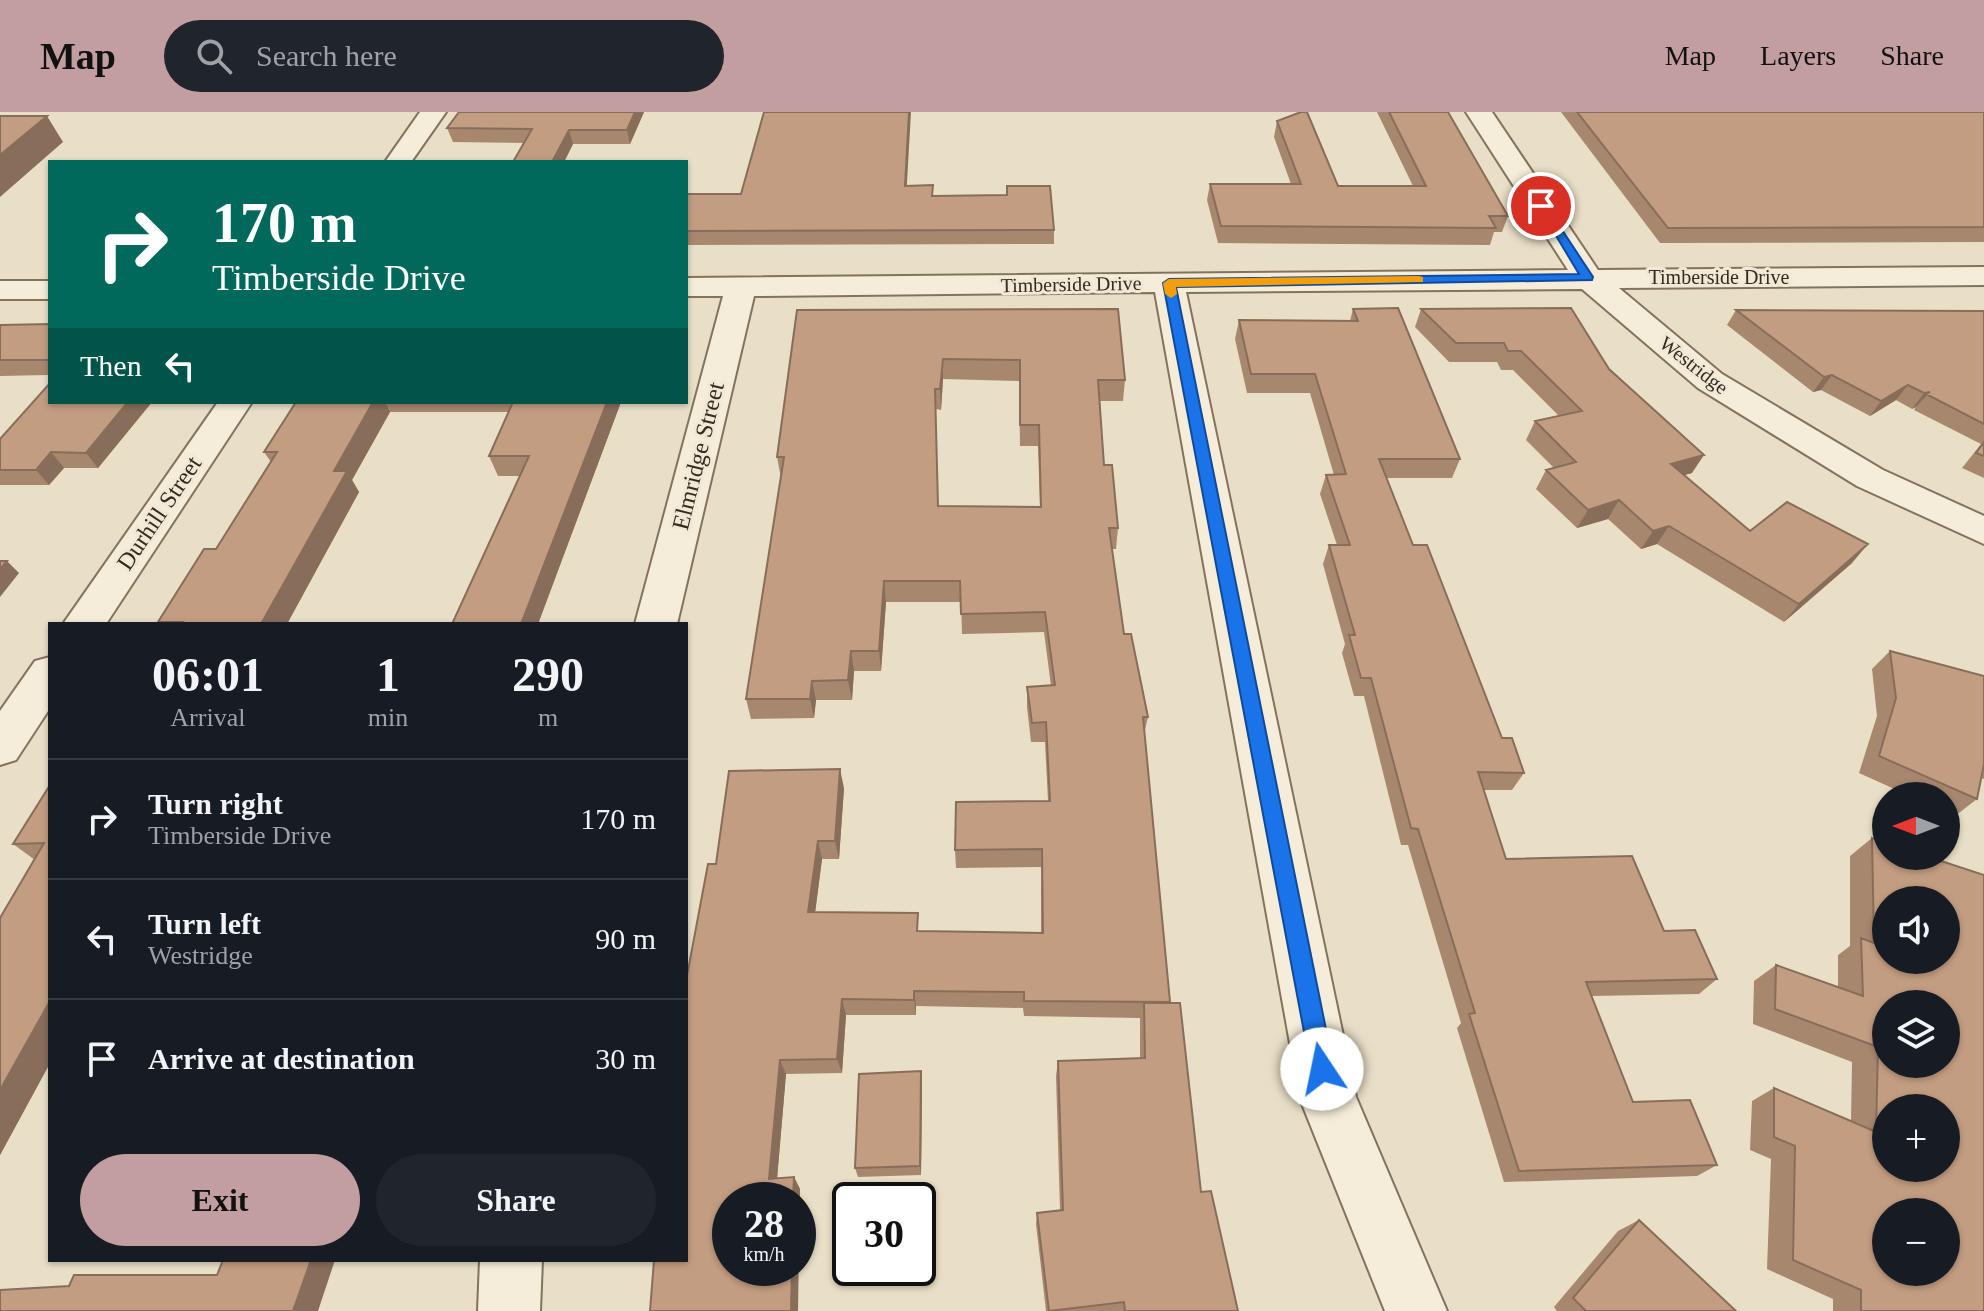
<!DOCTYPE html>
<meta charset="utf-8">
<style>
body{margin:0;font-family:"Times New Roman",serif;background:#20242c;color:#f1f3f6;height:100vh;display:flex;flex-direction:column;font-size:30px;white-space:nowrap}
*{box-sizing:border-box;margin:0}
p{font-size:26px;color:#9ea1a6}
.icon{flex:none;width:44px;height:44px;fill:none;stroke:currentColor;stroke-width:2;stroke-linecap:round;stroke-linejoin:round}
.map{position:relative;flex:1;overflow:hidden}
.side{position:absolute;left:48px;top:510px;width:640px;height:640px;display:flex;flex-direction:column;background:#171b24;border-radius:0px;box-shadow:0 2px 6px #0004}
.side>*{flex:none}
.guide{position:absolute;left:48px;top:48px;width:640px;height:244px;border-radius:0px;box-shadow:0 2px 6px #0004;background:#00695c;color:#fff;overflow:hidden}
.needle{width:52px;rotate:270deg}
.fabs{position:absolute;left:1872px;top:670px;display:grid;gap:16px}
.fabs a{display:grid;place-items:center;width:88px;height:88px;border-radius:50%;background:#171b24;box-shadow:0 2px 6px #0004;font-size:40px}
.speed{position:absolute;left:712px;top:1070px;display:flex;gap:16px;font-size:40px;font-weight:700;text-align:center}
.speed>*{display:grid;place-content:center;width:104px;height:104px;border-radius:50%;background:#171b24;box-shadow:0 2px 6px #0004;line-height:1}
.speed small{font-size:20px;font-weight:400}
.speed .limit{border:4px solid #111;border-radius:12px;background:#fff;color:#111}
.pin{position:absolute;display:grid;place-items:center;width:68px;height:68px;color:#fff;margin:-34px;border:4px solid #fff;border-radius:50%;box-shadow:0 2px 8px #0007}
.me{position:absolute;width:88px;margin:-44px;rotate:349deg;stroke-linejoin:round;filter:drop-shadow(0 0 6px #0008)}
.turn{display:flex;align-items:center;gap:28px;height:168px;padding:0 32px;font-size:36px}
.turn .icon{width:104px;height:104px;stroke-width:2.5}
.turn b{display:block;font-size:56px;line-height:68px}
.then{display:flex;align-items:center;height:76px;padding:0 32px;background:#0003;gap:16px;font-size:30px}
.eta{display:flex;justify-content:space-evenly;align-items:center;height:136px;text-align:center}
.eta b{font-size:48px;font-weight:700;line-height:56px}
.action{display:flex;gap:16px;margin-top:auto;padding:16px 32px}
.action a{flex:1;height:92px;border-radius:48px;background:#c39ea0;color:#111;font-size:32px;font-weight:700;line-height:92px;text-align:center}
.action a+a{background:#20242c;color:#f1f3f6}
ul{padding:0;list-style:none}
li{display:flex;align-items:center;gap:24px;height:120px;padding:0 32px;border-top:2px solid #363941}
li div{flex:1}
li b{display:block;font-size:30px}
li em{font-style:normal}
header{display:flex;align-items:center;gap:48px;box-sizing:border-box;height:112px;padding:0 40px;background:#c39ea0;color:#111}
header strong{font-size:38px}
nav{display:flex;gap:44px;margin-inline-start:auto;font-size:28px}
.search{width:560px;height:72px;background:#20242c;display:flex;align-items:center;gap:20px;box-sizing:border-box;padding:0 28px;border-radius:44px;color:#9ea1a6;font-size:30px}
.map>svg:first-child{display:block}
</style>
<header>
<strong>Map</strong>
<div class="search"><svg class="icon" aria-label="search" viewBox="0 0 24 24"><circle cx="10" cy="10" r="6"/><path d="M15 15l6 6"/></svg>Search here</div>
<nav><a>Map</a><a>Layers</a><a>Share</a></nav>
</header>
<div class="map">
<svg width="1984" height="1199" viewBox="0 0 1984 1199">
<rect width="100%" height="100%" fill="#e9dfc7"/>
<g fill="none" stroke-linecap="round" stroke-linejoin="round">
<g stroke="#83725e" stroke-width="4">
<path id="minor" d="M420,0H446L411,50H385Z
M1466,0H1492L1598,158L1984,155V173L1619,176L1722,262L1883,358L1984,404V432L1857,374L1698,276L1582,177L1186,180L1356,985L1447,1199H1385L1300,987L1155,180L754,184L677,512H635L723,184H686V166L1568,158Z
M0,169H50V187H0Z
M218,290H252L106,512H63Z
M50,545V596L16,648L0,653V599L35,549Z
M480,1148H542L540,1199H478Z"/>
</g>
<use href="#minor" fill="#f5edd9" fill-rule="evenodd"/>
</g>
<path fill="#a8876f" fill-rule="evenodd" d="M459,0H644L630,32H573L564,50H513L524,31L453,30L447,16Z
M1377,0H1448L1508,104L1502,120H1494L1490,133L1218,131L1207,88L1210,72H1291L1274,25L1277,9L1338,74H1413Z
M1561,0H1984V130L1660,131Z
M906,74L933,84L1054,118V132L686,133V82H741Z
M1353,197L1460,347L1452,366H1386L1413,433L1502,626L1524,661L1512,678H1484L1506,747L1664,819L1717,867L1699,882L1592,884L1633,990L1717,1053L1697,1064L1504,1070L1457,916L1461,911L1408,733H1401L1364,584H1354L1342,541L1345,532L1323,452L1329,433H1337L1320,382L1326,363H1334L1310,281H1247L1235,227L1239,208L1350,209Z
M1421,197L1609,257L1692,361L1684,363L1750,419L1852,451L1784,510L1657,432L1641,437L1608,407L1577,416L1536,377L1546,358L1554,356L1526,328L1535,309L1559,304L1513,258H1501L1497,250H1449L1415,215Z
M797,198L1125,268L1123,289H1100L1104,353L1118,416L1116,437H1112L1124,522L1148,605L1144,622L1169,891L1201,1080L1238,1199H1046L1036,1112L1037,1101L1060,1098L1056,964L1058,949L1140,946V906L1024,904L1023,896L916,894V903H846L842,961L786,962L777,1067L794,1065L800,1077L686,1148V869L716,752L844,676L839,747H822L815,800L920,819L1041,821V755L956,756L955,738L1048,689L1045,630H1031L1027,595V575L1051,574L1044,520L962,522L961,490H886L881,559H854L852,588H816L814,606L751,607L746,587L781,366L777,345ZM943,267L1019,269L1020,334H1038L1040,395L938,394L936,297L941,298Z
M1736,198L1984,199V366L1962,356L1981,332L1914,298L1916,295L1912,297L1896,288L1870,304L1821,278L1813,280L1727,213Z
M50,212V265L49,263L0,264V213Z
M50,290H152L98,356H64L49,373H0V327Z
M296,290H621L538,512L519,364H498L489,344L508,300H390L352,368L359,380L287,512H160L158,510L216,437L271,350L264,340Z
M1890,539L1984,564V667L1981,666L1977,687L1955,704L1946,700V684H1910L1859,661L1877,604L1872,557Z
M50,673V951L0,1043V806L35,748L13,732Z
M1872,726L1984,1199H1833V1187L1767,1157L1771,1047L1750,1038L1752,989L1774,976L1851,1008L1852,950L1753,912L1754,869L1776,853L1838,875V843L1850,834V744Z
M921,959L922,970L921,1063L858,1065L855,1056Z
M1639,1108L1736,1199H1557L1554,1195L1618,1119Z"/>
<path fill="#886e5a" d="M635,0H644L630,32L627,18Z
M909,0H911L906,88L905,74Z
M47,4L63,30L0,85V43Z
M569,18L573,32L564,50H552Z
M943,247V267L941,298L940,277Z
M1832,263L1821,278L1813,280L1824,265Z
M1908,273L1896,288L1870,304L1881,289Z
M1930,280L1916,295L1912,297L1924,281Z
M128,290H152L98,356L86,341Z
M373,290H385L390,300L352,368L359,380L287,512H261L334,359Z
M607,290H621L538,512H521Z
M51,340L64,356L49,373L36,358Z
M1704,343L1692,361L1660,370L1671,352Z
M1619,388L1608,407L1577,416L1588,398Z
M1669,414L1657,432L1641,437L1653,419Z
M1868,432L1852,451L1784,510L1799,492Z
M7,449L19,461L0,485V457Z
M884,469L886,490L881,559L879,539Z
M851,539L854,559L852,588L848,568Z
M812,569L816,588L814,606L810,587Z
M840,657L844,676L839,747L835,729Z
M818,729L822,747L813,817L808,800Z
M914,879L916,894V903L914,888Z
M842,887L846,903L842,961L837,947Z
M50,889V951L0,1043V978Z
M780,948L786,962L776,1079L769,1067Z
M921,959L922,970L921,1063L920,1054Z
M794,1065L800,1077L798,1199H791L792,1156H798V1088H793Z
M311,1148H335L318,1199H293Z"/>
<path fill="#c39d81" stroke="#886e5a" stroke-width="2" fill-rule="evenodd" d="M459,0H635L627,18H569L552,50H513L532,17L447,16Z
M764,0H909L905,74L933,73L932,84L1007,83V74H1050L1054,118L686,119V82H741Z
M1301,0H1307L1338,74H1426L1389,0H1448L1508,104H1489L1496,116L1221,114L1210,72H1301L1277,9Z
M1577,0H1984V115L1668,116Z
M0,4H47L0,43Z
M1398,196L1460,347H1379L1413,433H1427L1502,626H1512L1524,661L1478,660L1506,747L1632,744L1664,819L1695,818L1717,867L1586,870L1633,990L1690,988L1717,1053L1519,1059L1469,902L1475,901L1418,717L1411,716L1371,566H1361L1349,523H1355L1329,433H1350L1326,363L1346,362L1315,262H1251L1239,208L1358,209L1353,197Z
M1571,196L1609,257L1704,343L1671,352L1750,419L1787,390L1868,432L1799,492L1669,414L1653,419L1619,388L1588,398L1546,358L1576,350L1535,309L1582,299L1521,239H1508L1504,231H1456L1421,197Z
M1118,197L1125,268H1098L1104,353H1112L1118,416H1109L1124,522H1131L1148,605H1143L1170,890L1024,889V880L914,879V888L842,887L837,947L780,948L769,1067L794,1065L793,1088H730V1156H792L791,1199H650L654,1148H686V893L687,886H686V869L708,752H716L729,659L840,657L835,729H818L808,800L918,801L917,819L1043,821L1042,737L955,738L956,690L1050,689L1046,610L1032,611L1027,575L1055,573L1045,500L961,502L960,469H884L879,539H851L848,568L812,569L810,587H746L784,345H777L797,198ZM943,247L1020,248V313H1039L1041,395L938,394L935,277H940Z
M1736,198L1984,199V312L1926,282L1930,280L1924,281L1908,273L1881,289L1832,263L1824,265Z
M50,212V248H0V213Z
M50,271V290H128L86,341L51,340L36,358H0V327Z
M296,290H373L334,359H347L261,512H182L183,510H158L204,437H216L277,340H264Z
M513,290H607L521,512H452L529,344H489Z
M1984,330V344L1976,341Z
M0,449H7L0,457Z
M1890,539L1984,564V652L1977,687L1879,644L1896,586Z
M50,673V889L0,978V806L44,731L13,732Z
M1872,726L1886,731V744H1926L1984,763V1199H1861V1178L1793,1148L1795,1034L1774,1025V976L1876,1020L1878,935L1775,897L1776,853L1863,884L1861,826L1874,831ZM1886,788H1946V848H1886ZM1886,892H1946V952H1886ZM1886,996H1946V1056H1886ZM1886,1100H1946V1160H1886Z
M1144,891H1180L1201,1080L1211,1079L1238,1199H1125L1124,1190L1049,1199L1037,1101L1063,1098L1058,949L1145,946Z
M921,959L920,1054L855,1056L859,962Z
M1639,1108L1736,1199H1586L1573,1186Z
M223,1148H311L293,1199H0V1178L69,1174L74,1163H217Z"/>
<path fill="#1a73e8" stroke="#114b97" stroke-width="2" d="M1537,92H1545L1593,165L1592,168L1176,175L1334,957L1330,965L1322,968L1314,965L1311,957L1163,171L1169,167L1579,162Z"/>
<path fill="#f59e0b" d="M1419,164L1423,165V170L1176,175L1177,182L1171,186L1165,182L1163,171L1169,167Z"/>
<g text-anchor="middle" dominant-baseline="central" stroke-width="6" stroke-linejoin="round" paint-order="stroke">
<g font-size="20" fill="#352a20" stroke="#f1e9d6">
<text x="1719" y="165">Timberside Drive</text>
<text transform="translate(1071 172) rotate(-1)">Timberside Drive</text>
<text transform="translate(1694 253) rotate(38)">Westridge</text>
</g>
<g font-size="24" fill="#352a20" stroke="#f1e9d6">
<text transform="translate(698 344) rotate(-76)">Elmridge Street</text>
<text transform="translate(159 401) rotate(-56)">Durhill Street</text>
</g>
</g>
</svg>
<div class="fabs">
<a><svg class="needle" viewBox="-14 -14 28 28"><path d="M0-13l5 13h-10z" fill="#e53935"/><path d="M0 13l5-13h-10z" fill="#9ea1a6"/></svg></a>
<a><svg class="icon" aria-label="sound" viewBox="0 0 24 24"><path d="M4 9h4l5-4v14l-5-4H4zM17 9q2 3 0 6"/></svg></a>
<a><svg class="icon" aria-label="layers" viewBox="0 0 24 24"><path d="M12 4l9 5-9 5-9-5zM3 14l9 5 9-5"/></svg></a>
<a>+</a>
<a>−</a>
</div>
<div class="speed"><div>28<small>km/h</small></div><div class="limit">30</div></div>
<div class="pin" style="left:1541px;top:94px;background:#d93025"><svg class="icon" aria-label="arrive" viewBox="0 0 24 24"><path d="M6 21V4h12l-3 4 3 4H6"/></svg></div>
<svg class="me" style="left:1322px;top:957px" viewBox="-20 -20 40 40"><circle r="19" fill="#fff"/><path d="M0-13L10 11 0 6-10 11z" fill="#1a73e8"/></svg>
<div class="guide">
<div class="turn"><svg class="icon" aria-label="right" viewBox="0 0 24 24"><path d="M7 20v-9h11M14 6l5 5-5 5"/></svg><div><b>170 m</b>Timberside Drive</div></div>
<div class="then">Then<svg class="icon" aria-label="left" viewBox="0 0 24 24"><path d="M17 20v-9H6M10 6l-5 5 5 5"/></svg></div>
</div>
<section class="side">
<div class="eta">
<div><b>06:01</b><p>Arrival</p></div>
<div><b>1</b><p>min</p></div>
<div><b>290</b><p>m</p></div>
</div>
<ul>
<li><svg class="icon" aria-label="right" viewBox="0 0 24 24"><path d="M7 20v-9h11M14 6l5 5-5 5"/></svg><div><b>Turn right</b><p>Timberside Drive</p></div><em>170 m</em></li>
<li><svg class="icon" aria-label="left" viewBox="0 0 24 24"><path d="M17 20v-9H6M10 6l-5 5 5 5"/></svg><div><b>Turn left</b><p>Westridge</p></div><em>90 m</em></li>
<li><svg class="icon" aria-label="arrive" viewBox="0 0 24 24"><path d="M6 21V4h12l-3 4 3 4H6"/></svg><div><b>Arrive at destination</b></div><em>30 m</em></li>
</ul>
<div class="action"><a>Exit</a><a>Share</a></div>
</section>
</div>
